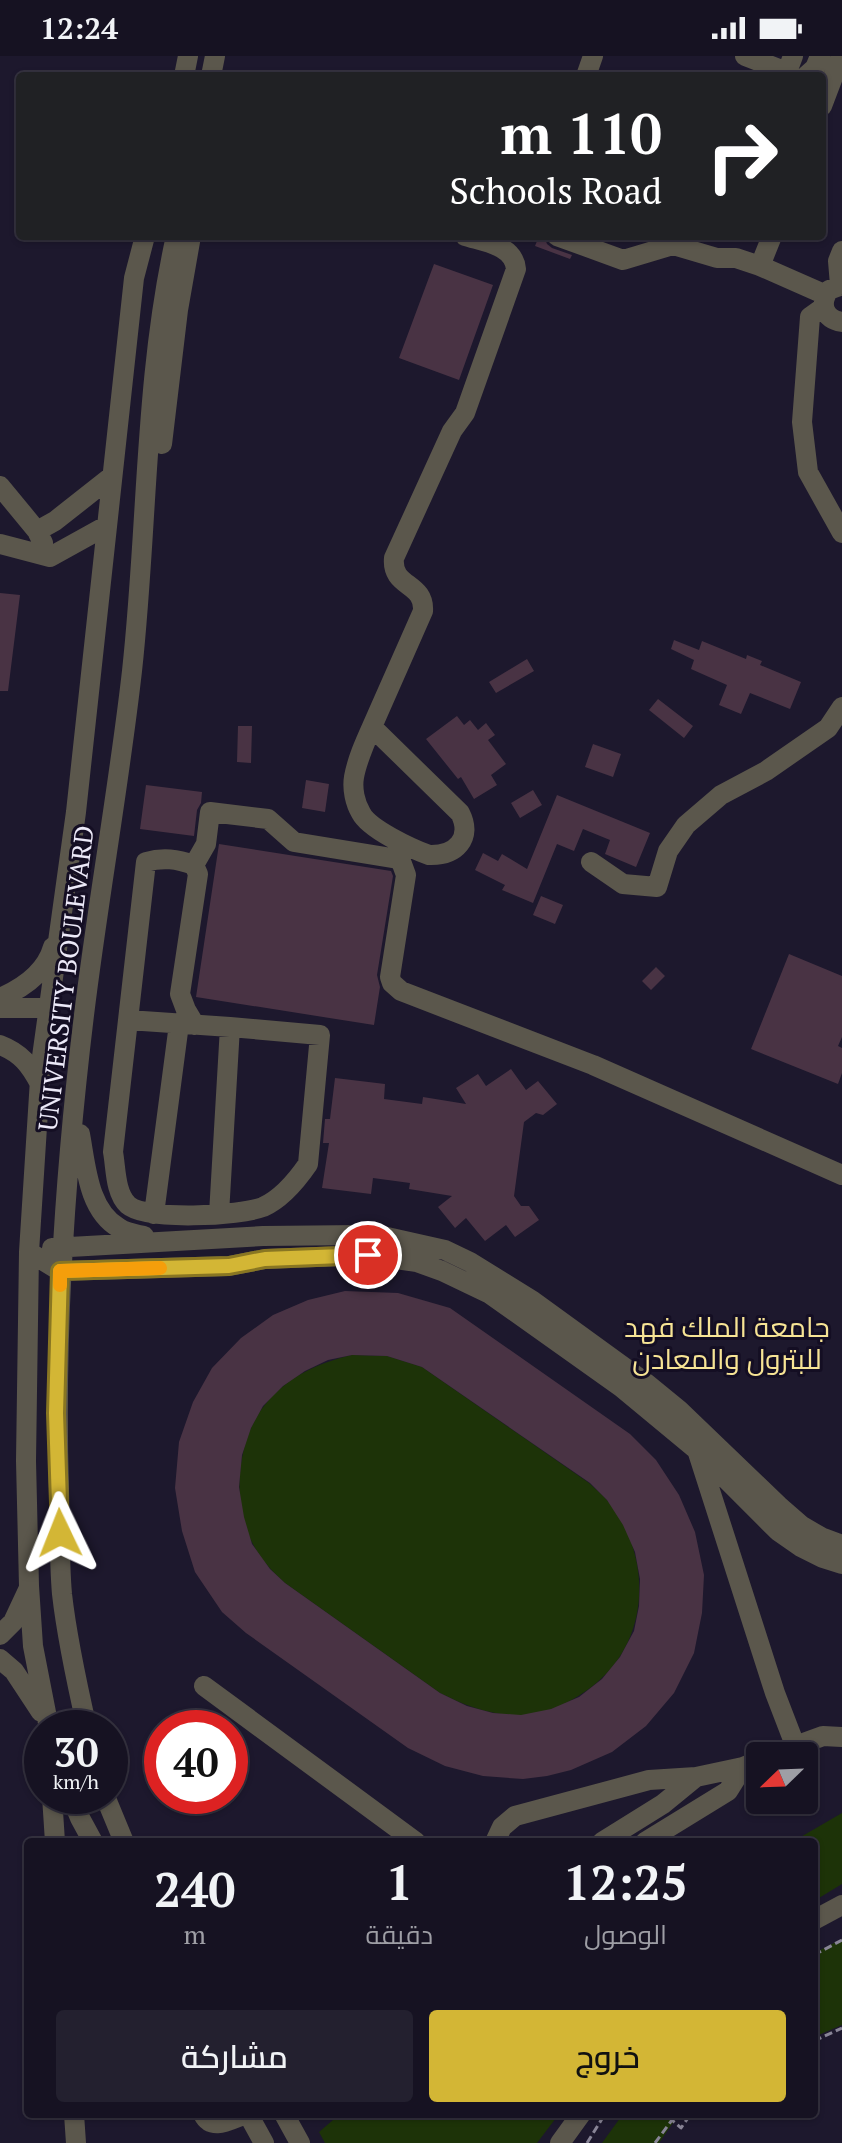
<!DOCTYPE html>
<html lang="ar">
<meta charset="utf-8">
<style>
body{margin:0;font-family:"PT Serif",Cairo,serif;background:#23202f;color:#f1f3f6;direction:rtl;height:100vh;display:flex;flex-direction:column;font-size:30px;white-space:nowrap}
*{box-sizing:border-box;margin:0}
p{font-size:26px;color:#9e9ea5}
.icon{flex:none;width:44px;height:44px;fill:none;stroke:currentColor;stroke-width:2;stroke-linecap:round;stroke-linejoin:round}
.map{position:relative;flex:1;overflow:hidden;direction:ltr}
.side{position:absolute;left:24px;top:1782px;width:794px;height:280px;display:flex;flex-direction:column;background:#161222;border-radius:8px;box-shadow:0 2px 6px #0004,0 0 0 2px #353240;direction:rtl}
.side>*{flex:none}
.hud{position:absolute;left:16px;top:16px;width:810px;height:168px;border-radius:8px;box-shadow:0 2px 6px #0004,0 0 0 2px #353240;direction:rtl;background:#202124;color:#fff;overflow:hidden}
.needle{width:52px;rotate:247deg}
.controls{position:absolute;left:746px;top:1686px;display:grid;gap:16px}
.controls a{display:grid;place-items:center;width:72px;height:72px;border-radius:8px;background:#161222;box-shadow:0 2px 6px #0004,0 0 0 2px #353240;font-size:40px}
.speed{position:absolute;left:24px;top:1654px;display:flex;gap:16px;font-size:40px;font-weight:700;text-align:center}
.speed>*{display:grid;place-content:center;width:104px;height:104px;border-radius:50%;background:#161222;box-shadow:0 2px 6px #0004,0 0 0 2px #353240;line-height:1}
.speed small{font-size:20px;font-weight:400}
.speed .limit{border:12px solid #d22;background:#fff;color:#111}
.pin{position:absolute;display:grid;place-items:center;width:68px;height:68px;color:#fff;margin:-34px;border:4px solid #fff;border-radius:50%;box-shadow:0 2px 8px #0007}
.me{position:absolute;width:88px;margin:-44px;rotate:358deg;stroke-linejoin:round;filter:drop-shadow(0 0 6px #0008)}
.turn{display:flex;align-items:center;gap:28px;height:168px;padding:0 32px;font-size:36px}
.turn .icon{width:104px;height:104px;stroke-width:2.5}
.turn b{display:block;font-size:56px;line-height:68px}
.eta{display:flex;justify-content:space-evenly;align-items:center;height:136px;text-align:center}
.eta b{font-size:48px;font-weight:600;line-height:56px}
.cta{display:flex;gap:16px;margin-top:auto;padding:16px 32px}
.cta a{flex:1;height:92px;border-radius:8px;background:#d3b635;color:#111;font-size:32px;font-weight:600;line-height:92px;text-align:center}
.cta a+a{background:#23202f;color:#f1f3f6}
.status{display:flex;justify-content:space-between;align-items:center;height:56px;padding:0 40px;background:#161222;direction:ltr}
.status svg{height:22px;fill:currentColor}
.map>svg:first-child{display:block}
</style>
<div class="status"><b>12:24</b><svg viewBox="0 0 49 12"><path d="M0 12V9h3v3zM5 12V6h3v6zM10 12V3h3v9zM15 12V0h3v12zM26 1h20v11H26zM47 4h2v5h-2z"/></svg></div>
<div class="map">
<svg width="842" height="2087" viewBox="0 0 842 2087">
<rect width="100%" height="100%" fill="#1d182d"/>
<path fill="#1d3308" d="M352,1299L387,1300L422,1311L589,1427C595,1433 602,1438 607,1444C653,1499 651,1584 594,1629C574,1645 548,1658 522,1659C492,1660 466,1650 440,1637L285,1527C273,1516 262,1505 254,1490C231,1451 236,1385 264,1350C286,1321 318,1307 352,1299Z
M842,1757V1828L814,1845V1786H792Z
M842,1883V1969L814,1981V1897Z
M340,2058H559L537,2087H325L319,2076Z
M623,2058H679L659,2087H602Z"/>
<path fill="#493344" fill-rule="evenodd" d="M539,180H544L547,188L552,192L572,199L570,203L535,190Z
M434,208L493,229L459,324L399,302Z
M0,537L20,539L8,635H0Z
M674,584L699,594L702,585L746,603L747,599L762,605L760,609L801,626L790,653L750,637L741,658L719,649L727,629L691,613L694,604L671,593Z
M527,603L534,615L496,637L489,626Z
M658,643L693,670L684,682L649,654Z
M457,660L464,669L470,664L478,674L486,667L495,679L488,684L506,708L491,719L497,729L474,743L461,721L458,723L426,683Z
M238,670H252L251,707L237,706Z
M593,688L621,698L613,721L585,711Z
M306,724L329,728L325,756L302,752Z
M146,729L202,736L201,747L197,754L194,780L140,773Z
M533,734L542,749L520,762L511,747Z
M557,739L650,777L636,811L605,798L610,784L583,773L574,795L557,788L533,847L502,834L505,829L475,814L483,797L498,805L502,798L527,813Z
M219,788L391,815L393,820L377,919L380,931L374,969L196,941Z
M541,840L563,849L555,868L533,859Z
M789,898L842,920V981L838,990L842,992V1017L838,1028L751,993Z
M656,911L665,920L651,934L642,925Z
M511,1013L526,1034L538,1025L557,1048L543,1059L536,1057L524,1066L514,1140L521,1150H529L539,1164L515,1181L506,1169L485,1185L466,1162L455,1172L438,1151L452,1140L409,1133L410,1127L373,1122L371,1138L322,1132L329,1087H323L325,1063H330L335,1022L385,1028L384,1043L422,1048L423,1041L466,1048L456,1032L478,1018L486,1030Z
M345,1235L398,1237L450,1252L630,1378L656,1404L679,1439L695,1476L704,1519L702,1557L694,1597L674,1637L646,1670L612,1696L571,1714L547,1720L523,1723L483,1720L445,1710L408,1692L246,1577L222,1556L195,1516L182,1475L175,1432L179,1386L193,1346L212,1312L241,1282L273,1259L308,1244ZM352,1299L387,1300L422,1311L590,1427L607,1444L623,1469L635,1496L640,1523L639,1550L634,1575L620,1601L602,1623L579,1641L551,1653L521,1659L493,1657L467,1650L440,1637L285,1527L270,1513L252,1488L244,1461L239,1431L242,1399L251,1372L263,1350L283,1330L305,1315L328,1304Z"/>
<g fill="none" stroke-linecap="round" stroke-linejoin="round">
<path stroke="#888496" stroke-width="3" stroke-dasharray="8 4" stroke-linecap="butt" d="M814,1899L842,1884
M814,1985L842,1972
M587,2087L605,2058
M655,2087L672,2064L681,2072L688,2062L696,2058"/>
<path stroke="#5b574c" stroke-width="20" d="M745,0L787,16L793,0
M184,20L188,0
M211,20L215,0
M586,20L593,0
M806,20L815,12L820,0
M822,50L841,0
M557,180L623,204L673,189L717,202H736L760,210L826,239
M760,210L772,180
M840,229L838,205L842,195
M842,229L829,234C819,248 824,263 842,266
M824,251L810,261L802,366L808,416L842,477
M162,388L178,254L191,180
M0,430L37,475L43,487
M37,475L55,465L112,420
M0,488L50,501L106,470
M372,671L460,757C473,782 456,800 429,799C412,793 369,773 361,757C355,747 352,733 354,721C358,699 369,678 378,657C393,623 408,589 423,555C425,526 391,532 394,502L452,375L465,357L516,213C514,189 484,186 465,180
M591,806L623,828L657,831L668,795L686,769L721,739L766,715L828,672L842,651
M194,809L206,788L210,756L268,763L294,786L398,803L402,808L406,819L390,921L392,927L401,935L593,1009L842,1119
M0,942C23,932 46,916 53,891
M0,952H49
M128,964L230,971L219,1158
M195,969L186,954L180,938L198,818L194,809C177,803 163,801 146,806L113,1096C116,1112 115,1137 128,1149C146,1165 240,1160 263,1151C281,1143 297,1124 308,1108L320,979L230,971
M0,989C21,997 30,1009 40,1028
M80,1078C86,1110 88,1154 119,1172C126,1177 135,1178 144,1180
M154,1158L179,968
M52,1192L263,1180L361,1179L387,1181L445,1194L470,1206L533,1245L646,1327L679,1354L779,1450L802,1470L821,1481L842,1489
M29,1196L60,1215L229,1210L265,1203L368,1199L417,1206L442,1215L490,1238L621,1331L697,1394L778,1475L801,1491L823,1502L842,1508
M698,1397L775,1637L795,1689
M0,1579L13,1566L28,1534
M0,1603L14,1615L41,1656
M204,1630L416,1786
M49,1672L33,1590L29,1530L26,1405L29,1196L41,1008L76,756L134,222L145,180
M87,1672C77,1628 67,1583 62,1538C59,1504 60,1468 59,1433C54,1275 65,1116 84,959C98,844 119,730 132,615C148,470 144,323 176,180
M768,1700L823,1680L842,1681
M52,1740L55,1786
M71,1740L80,1762L93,1786
M105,1740L124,1786
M495,1786L502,1771L515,1760L649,1724L696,1721L743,1711L760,1704
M602,1786L663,1748L696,1721
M645,1786L728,1735L743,1711
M814,1864L842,1849
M74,2058L76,2087
M203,2058C212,2076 231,2063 246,2058
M248,2058L264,2087
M284,2058L300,2087
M560,2087L581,2058"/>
</g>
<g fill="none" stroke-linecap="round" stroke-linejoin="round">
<g stroke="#897622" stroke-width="20">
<path id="route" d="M60,1477L56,1357L60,1215L229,1210L265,1203L368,1199"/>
</g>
<use href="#route" stroke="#d3b635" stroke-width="14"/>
<path stroke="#f59e0b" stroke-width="14" d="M60,1229V1215L160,1212"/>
</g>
<g text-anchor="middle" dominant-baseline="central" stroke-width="6" stroke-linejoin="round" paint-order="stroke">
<g font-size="26" fill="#ece9f8" stroke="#140e23">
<text transform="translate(65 922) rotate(-83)">UNIVERSITY BOULEVARD</text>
</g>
<g font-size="28" fill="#f7e495" stroke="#140e23">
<text x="727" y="1270">جامعة الملك فهد<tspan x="727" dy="32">للبترول والمعادن</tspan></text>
</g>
</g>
</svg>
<div class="controls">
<a><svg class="needle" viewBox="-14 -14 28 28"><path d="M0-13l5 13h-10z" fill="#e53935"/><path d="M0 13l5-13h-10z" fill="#9e9ea5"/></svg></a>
</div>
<div class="speed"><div>30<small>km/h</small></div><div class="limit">40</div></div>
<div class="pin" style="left:368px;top:1199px;background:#d93025"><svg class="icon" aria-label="arrive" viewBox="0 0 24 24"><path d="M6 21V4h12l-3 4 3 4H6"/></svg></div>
<svg class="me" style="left:60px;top:1477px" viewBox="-20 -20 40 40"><path d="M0-17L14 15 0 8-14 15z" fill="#d3b635" stroke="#fff" stroke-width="4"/></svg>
<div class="hud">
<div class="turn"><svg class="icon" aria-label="right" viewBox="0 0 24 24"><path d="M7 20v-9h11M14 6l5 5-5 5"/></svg><div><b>110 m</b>Schools Road</div></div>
</div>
<section class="side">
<div class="eta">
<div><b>12:25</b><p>الوصول</p></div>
<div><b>1</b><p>دقيقة</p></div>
<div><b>240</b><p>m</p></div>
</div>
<div class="cta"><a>خروج</a><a>مشاركة</a></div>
</section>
</div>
